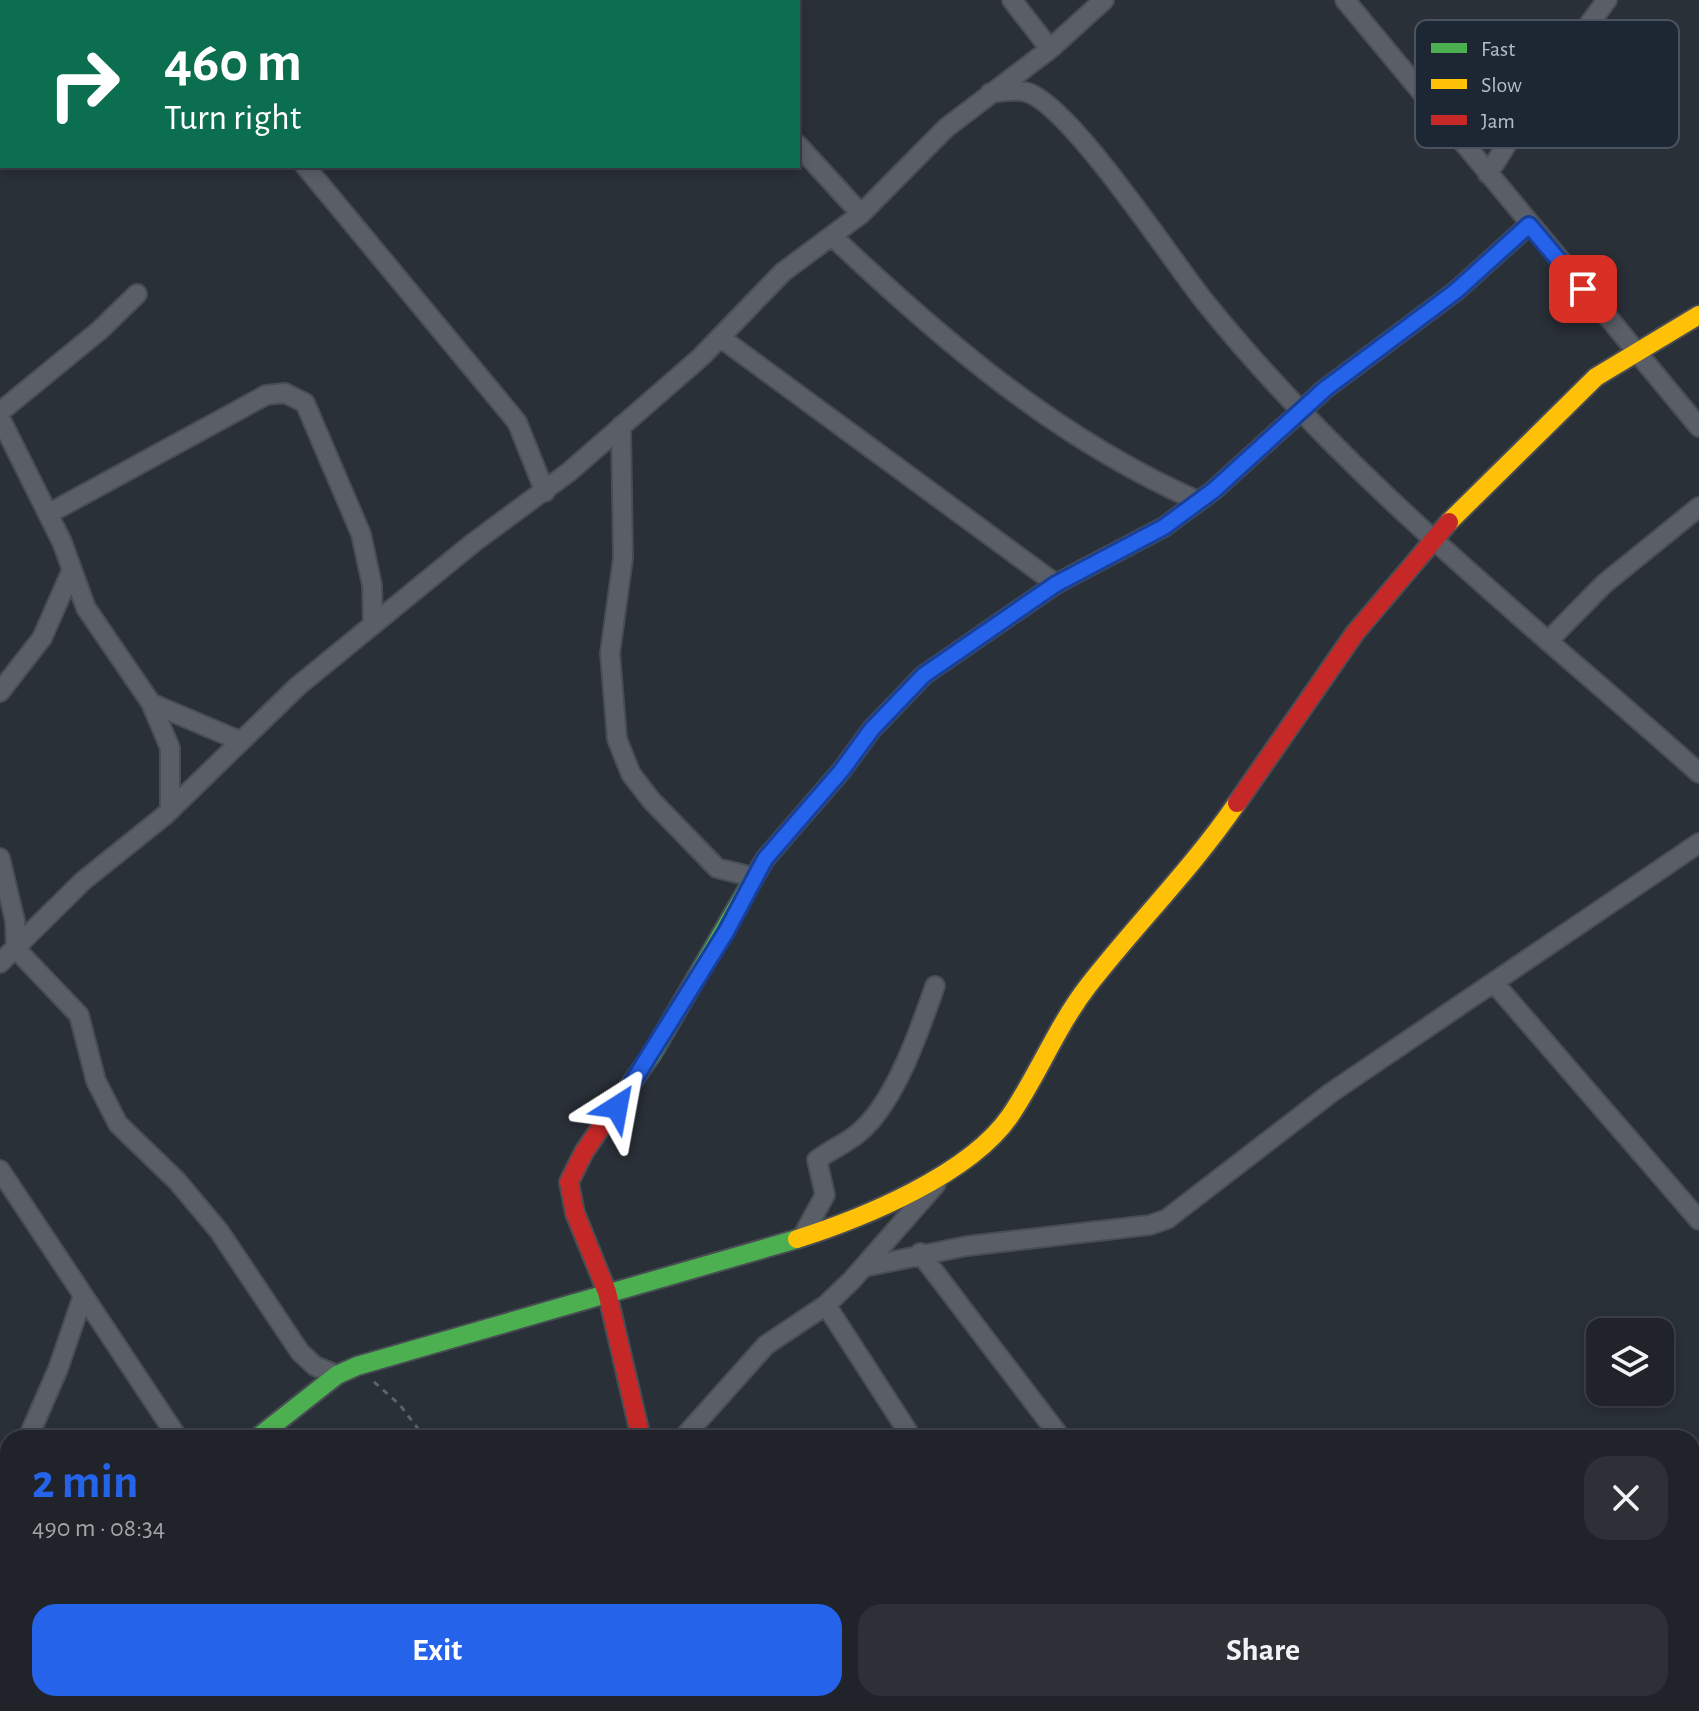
<!DOCTYPE html>
<meta charset="utf-8">
<style>
body{margin:0;font-family:"Alegreya Sans",sans-serif;background:#2d3036;color:#f1f3f6;height:100vh;display:flex;flex-direction:column;font-size:30px;white-space:nowrap}
*{box-sizing:border-box;margin:0}
p{font-size:26px;color:#a2a4a8}
.icon{flex:none;width:44px;height:44px;fill:none;stroke:currentColor;stroke-width:2;stroke-linecap:round;stroke-linejoin:round}
.map{position:relative;flex:1;overflow:hidden}
.panel{position:absolute;left:0px;top:1430px;width:1700px;height:282px;display:flex;flex-direction:column;background:#20242a;border-radius:24px 24px 0 0;box-shadow:0 4px 12px #0003,0 0 0 2px #3d4147}
.panel>*{flex:none}
.hud{position:absolute;left:0px;top:0px;width:800px;height:168px;box-shadow:0 4px 12px #0003,0 0 0 2px #3d4147;background:#0b6e4f;color:#fff;overflow:hidden}
.fabs{position:absolute;left:1586px;top:1318px;display:grid;gap:16px}
.fabs a{display:grid;place-items:center;width:88px;height:88px;border-radius:16px;background:#20242a;box-shadow:0 4px 12px #0003,0 0 0 2px #3d4147;font-size:40px}
.pin{position:absolute;display:grid;place-items:center;width:68px;height:68px;color:#fff;margin:-34px;border-radius:16px;box-shadow:0 4px 12px #0006}
.me{position:absolute;width:88px;margin:-44px;rotate:34deg;stroke-linejoin:round;filter:drop-shadow(0 0 6px #0008)}
.turn{display:flex;align-items:center;gap:28px;height:168px;padding:0 32px;font-size:36px}
.turn .icon{width:104px;height:104px;stroke-width:2.5}
.turn b{display:block;font-size:56px;line-height:68px}
.round{display:grid;place-items:center;flex:none;width:84px;height:84px;border-radius:24px;background:#2d3036}
.overview{display:flex;align-items:center;justify-content:space-between;height:136px;padding:0 32px}
h1{font-size:48px;font-weight:700;line-height:60px;color:#2563eb}
.cta{display:flex;gap:16px;margin-top:auto;padding:16px 32px}
.cta a{flex:1;height:92px;border-radius:24px;background:#2563eb;color:#fff;font-size:32px;font-weight:700;line-height:92px;text-align:center}
.cta a+a{background:#2d3036;color:#f1f3f6}
.map>svg:first-child{display:block}
</style>
<div class="map">
<svg width="1699" height="1711" viewBox="0 0 1699 1711">
<rect width="100%" height="100%" fill="#2a3038"/>
<g fill="none" stroke-linecap="round" stroke-linejoin="round">
<g stroke="#484c53" stroke-width="22">
<path id="street" d="M164,0L166,2
M639,0L641,2
M1012,0L1050,49
M1345,0L1699,427
M30,2L31,0
M427,2L429,0
M678,2V0
M0,40L2,38
M990,93C1001,92 1015,89 1026,92C1069,103 1172,261 1205,302C1348,480 1530,622 1699,773
M798,145L861,214
M305,166L517,422L545,492
M1488,174L1548,79L1607,0
M832,236C943,341 1057,439 1198,501
M721,338L1056,584
M0,412L100,330L137,294
M0,418L62,542L86,608L151,703L170,748V809
M621,426L623,558L610,653L617,739L631,774L651,800L717,868L753,877
M48,514L266,395L285,393L305,403L361,534L372,585L373,625
M1550,639L1604,584L1699,507
M0,692L42,638L72,570
M151,703L238,740
M0,858L15,921L16,949L79,1015L96,1081L118,1124L177,1181L219,1231L300,1352L315,1366L337,1375
M0,963L83,881L164,816L298,686L473,543L569,472L701,357L783,272L861,214L946,128L1050,49L1104,0
M1495,984L1699,1220
M0,1170L178,1438
M802,1237L825,1195L817,1160C832,1148 849,1143 863,1129C897,1097 920,1029 935,986
M920,1253L1061,1438
M864,1267L967,1246L1150,1225L1167,1219L1332,1092L1699,843
M826,1305L912,1438
M28,1438L58,1369L83,1296
M683,1438L766,1345L826,1305L852,1280L936,1184
M0,1502L8,1484
M0,1513L8,1522
M1692,1575L1699,1569
M216,1704L220,1711
M633,1704L634,1711
M765,1704L770,1711
M935,1704L940,1711
M1093,1704L1099,1711
M1258,1704L1261,1711
M26,1711L35,1704
M473,1711L475,1704
M1527,1711L1536,1704"/>
</g>
<g stroke="#484c53" stroke-width="22">
<path id="fast" d="M625,1092L652,1054L765,859L842,770L872,729L924,675L1056,584L1084,569
M257,1438L337,1375L357,1366L797,1239"/>
</g>
<g stroke="#484c53" stroke-width="22">
<path id="slow" d="M1449,522L1596,377L1699,315
M1084,569L1164,527L1214,490L1325,389L1456,291L1529,225
M797,1239C863,1218 969,1175 1010,1116C1038,1075 1057,1026 1088,986C1137,923 1191,870 1237,803"/>
</g>
<g stroke="#484c53" stroke-width="22">
<path id="jam" d="M1237,803L1355,633L1449,522
M625,1092L584,1152L569,1182L575,1213L607,1292L641,1438"/>
</g>
<path stroke="#5d636a" stroke-width="3" stroke-dasharray="6 6" stroke-linecap="butt" d="M374,1382L400,1405L425,1438"/>
<use href="#street" stroke="#5a5e66" stroke-width="18"/>
<use href="#fast" stroke="#4caf50" stroke-width="18"/>
<use href="#slow" stroke="#ffc107" stroke-width="18"/>
<use href="#jam" stroke="#c62828" stroke-width="18"/>
</g>
<g fill="none" stroke-linecap="round" stroke-linejoin="round">
<g stroke="#184099" stroke-width="20">
<path id="route" d="M617,1107L726,932L765,859L842,770L872,729L924,675L1056,584L1164,527L1214,490L1325,389L1456,291L1529,225L1583,289"/>
</g>
<use href="#route" stroke="#2563eb" stroke-width="14"/>
</g>
<rect x="1415" y="20" width="264" height="128" rx="12" fill="#1d2633" stroke="#4a5360" stroke-width="2"/>
<rect x="1431" y="43" width="36" height="10" fill="#4caf50"/>
<rect x="1431" y="79" width="36" height="10" fill="#ffc107"/>
<rect x="1431" y="115" width="36" height="10" fill="#c62828"/>
<g font-size="22" fill="#b4bcc9">
<text x="1481" y="56">Fast</text>
<text x="1481" y="92">Slow</text>
<text x="1481" y="128">Jam</text>
</g>
</svg>
<div class="fabs">
<a><svg class="icon" aria-label="layers" viewBox="0 0 24 24"><path d="M12 4l9 5-9 5-9-5zM3 14l9 5 9-5"/></svg></a>
</div>
<div class="pin" style="left:1583px;top:289px;background:#d93025"><svg class="icon" aria-label="arrive" viewBox="0 0 24 24"><path d="M6 21V4h12l-3 4 3 4H6"/></svg></div>
<svg class="me" style="left:617px;top:1107px" viewBox="-20 -20 40 40"><path d="M0-17L14 15 0 8-14 15z" fill="#2563eb" stroke="#fff" stroke-width="4"/></svg>
<div class="hud">
<div class="turn"><svg class="icon" aria-label="right" viewBox="0 0 24 24"><path d="M7 20v-9h11M14 6l5 5-5 5"/></svg><div><b>460 m</b>Turn right</div></div>
</div>
<section class="panel">
<div class="overview"><div><h1>2 min</h1><p>490 m · 08:34</p></div><a class="round"><svg class="icon" aria-label="close" viewBox="0 0 24 24"><path d="M6 6l12 12M18 6L6 18"/></svg></a></div>
<div class="cta"><a>Exit</a><a>Share</a></div>
</section>
</div>
